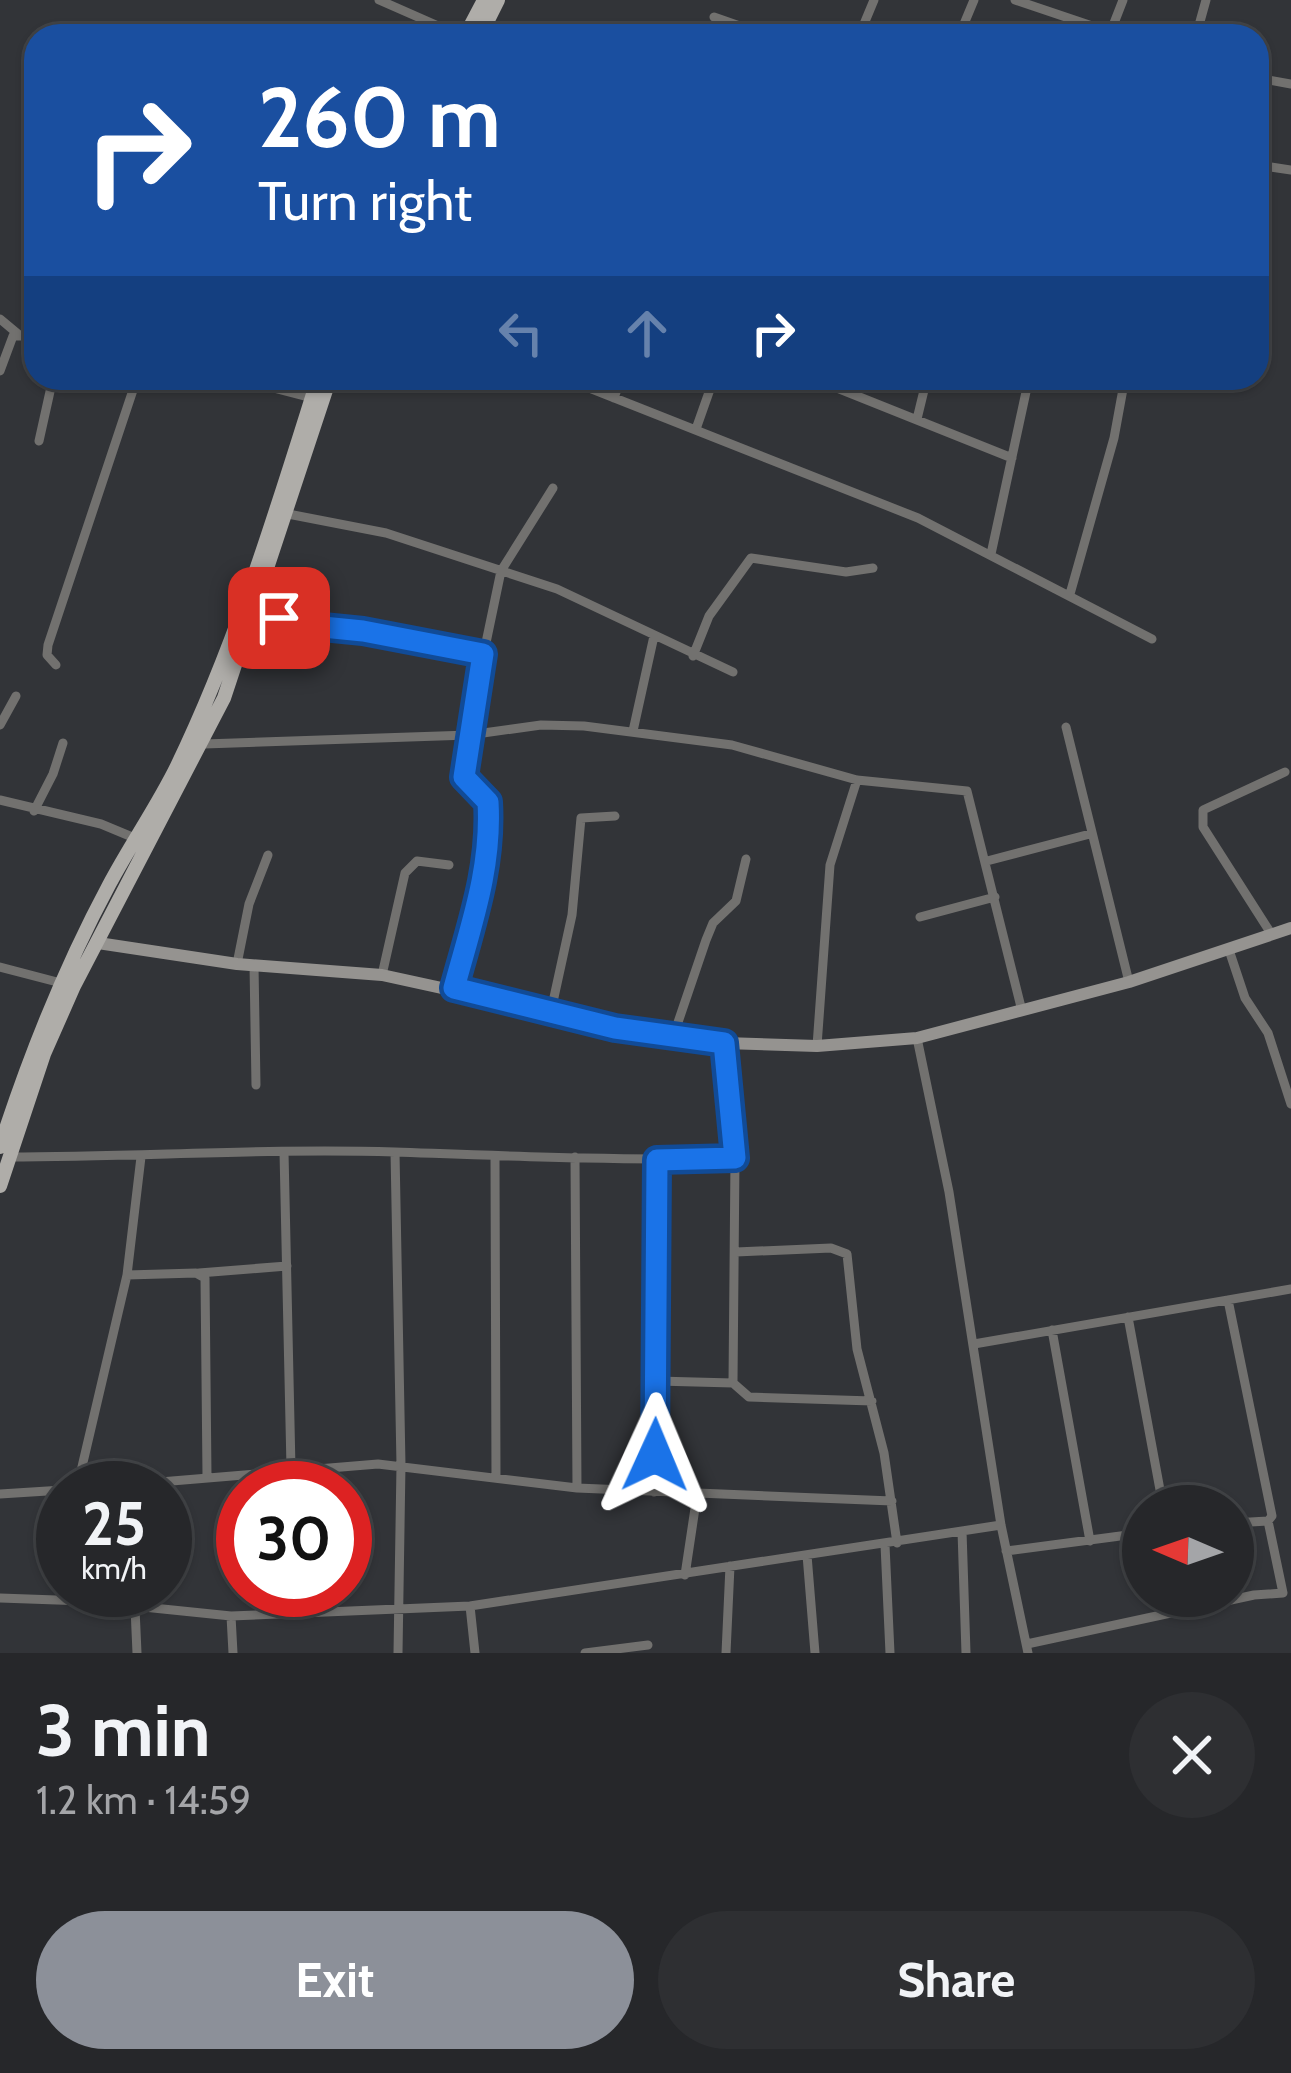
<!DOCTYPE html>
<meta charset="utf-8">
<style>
body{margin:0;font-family:Cabin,sans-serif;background:#2e2f32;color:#f1f3f6;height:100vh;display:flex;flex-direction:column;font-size:45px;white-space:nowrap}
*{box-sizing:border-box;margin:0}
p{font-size:39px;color:#a4a5a8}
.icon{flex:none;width:66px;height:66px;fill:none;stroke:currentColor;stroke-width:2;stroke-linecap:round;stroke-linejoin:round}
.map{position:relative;height:1653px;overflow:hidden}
.panel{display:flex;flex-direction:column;background:#26272a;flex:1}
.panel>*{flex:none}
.banner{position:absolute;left:24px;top:24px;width:1245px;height:366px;border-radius:36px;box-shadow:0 3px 9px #0004,0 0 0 3px #424447;background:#1a4fa0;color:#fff;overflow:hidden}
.needle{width:78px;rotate:272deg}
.fabs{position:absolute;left:1122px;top:1485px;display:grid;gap:24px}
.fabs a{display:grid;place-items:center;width:132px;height:132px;border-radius:50%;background:#26272a;box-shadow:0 3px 9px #0004,0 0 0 3px #424447;font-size:60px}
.speed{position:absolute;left:36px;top:1461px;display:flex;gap:24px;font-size:60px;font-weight:700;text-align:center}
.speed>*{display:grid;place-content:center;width:156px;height:156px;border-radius:50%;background:#26272a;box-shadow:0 3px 9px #0004,0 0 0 3px #424447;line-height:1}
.speed small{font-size:30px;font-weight:400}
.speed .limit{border:18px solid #d22;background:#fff;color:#111}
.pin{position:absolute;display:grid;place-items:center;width:102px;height:102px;color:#fff;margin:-51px;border-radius:24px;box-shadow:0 6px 18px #0006}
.me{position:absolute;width:132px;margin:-66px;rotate:1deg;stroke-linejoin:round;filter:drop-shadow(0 0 9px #0008)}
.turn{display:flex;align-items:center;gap:42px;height:252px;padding:0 36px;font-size:54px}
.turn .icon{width:156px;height:156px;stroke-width:2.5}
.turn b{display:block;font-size:84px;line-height:102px}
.lanes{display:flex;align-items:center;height:114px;padding:0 36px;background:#0003;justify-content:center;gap:60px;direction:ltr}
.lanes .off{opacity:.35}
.round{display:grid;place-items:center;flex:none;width:126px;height:126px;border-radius:63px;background:#2e2f32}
.head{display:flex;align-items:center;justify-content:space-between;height:204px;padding:0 36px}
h1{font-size:72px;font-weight:800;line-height:90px}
.cta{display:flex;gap:24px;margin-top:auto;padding:24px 36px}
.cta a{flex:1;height:138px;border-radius:72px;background:#8c9099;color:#fff;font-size:48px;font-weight:800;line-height:138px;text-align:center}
.cta a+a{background:#2e2f32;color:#f1f3f6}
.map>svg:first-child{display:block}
</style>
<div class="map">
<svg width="1291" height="1653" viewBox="0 0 1291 1653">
<rect width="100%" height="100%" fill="#323438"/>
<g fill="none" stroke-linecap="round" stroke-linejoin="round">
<path stroke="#72716f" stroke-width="9" d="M379,0L461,36
M1015,0L1110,32
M714,17L768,36
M859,36L874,0
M959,36L974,0
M1109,36L1123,0
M1196,36L1206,0
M1257,78L1291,84
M1257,165L1291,170
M0,319L18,334
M0,371L13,336H36
M236,378L312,398
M564,378L918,518L1152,639
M812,378L1012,458
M614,398L621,378
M917,419L927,378
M696,429L714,378
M39,441L53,378
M288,514L386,533L557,589L733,672
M991,554L1029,378
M1070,594L1114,438L1125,378
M255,610L303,625L363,630L483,654
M693,656L709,616L751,558L846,572L873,568
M56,665L47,655L48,645L137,378
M0,725L16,696
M1066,727L1129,982
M633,731L654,636
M204,744L469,735L541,725L584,726L732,745L857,780L967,791L1022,1011
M0,800L101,824L137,839
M34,811L53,774L63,743
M987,861L1090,834
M920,917L995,897
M1272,935L1203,827V810L1285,772
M1229,950L1245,998L1268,1033L1291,1104
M237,964L249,904L268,855
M254,965L256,1085
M0,967L61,983
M382,975L405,873L417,861L449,865
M455,988C470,925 493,868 488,802L465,780L474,700L501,571L553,488
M551,1011L572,915L581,818L615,816
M673,1037L706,940L713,923L736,901L746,859
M917,1038L949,1192L1001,1525L1028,1653
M724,1043L735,1158L733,1383
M817,1046L830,865L857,780
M284,1152L291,1468
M395,1152L401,1465L398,1653
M9,1157C138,1157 267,1148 395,1152C508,1156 621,1161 735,1158
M575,1157L577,1488
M495,1159L496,1478
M736,1252L831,1248L847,1254L857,1349L884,1453L897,1543
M199,1273L287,1266
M127,1275L196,1273L205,1278L207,1476
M1228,1300L1272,1516L1268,1521L1233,1523
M1128,1317L1163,1506
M1052,1330L1090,1541
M974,1344L1291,1289
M657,1381L733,1383L749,1397L872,1401
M77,1488L127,1275L141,1157
M88,1488L378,1464L577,1488L892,1501
M654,1492L657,1160
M0,1494L63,1490
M962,1531L966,1653
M885,1545L890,1653
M1006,1551L1143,1533
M807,1555L815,1653
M685,1575L697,1495
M0,1598L85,1601L231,1616L470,1606L1001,1525
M470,1606L475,1653
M135,1608L137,1653
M231,1616L233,1653
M1027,1644L1254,1595L1283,1593L1268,1521
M585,1653L648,1645
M726,1653L730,1566"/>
<path stroke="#959390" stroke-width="12" d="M98,943L237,964L382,975L654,1034L724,1043L817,1046L917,1038L1129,982L1291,928"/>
<path stroke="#afada9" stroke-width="14" d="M465,36L484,0
M480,36L498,0
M0,1147C29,1057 64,969 109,885C130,845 157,807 177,766C237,642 277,508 318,378
M0,1186L44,1054L74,986L224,698L330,378"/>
</g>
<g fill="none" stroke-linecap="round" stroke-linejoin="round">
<g stroke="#114b97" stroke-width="30">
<path id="route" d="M279,618L303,625L363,631L483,654L464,777L488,802C492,868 471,925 454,988L615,1028L724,1043L735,1158L657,1160L655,1455"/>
</g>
<use href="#route" stroke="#1a73e8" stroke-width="21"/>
</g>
</svg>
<div class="fabs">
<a><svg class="needle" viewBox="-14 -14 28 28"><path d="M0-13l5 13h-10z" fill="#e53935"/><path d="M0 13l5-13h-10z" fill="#a4a5a8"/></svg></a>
</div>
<div class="speed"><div>25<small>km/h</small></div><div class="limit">30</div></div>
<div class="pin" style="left:279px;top:618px;background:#d93025"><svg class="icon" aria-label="arrive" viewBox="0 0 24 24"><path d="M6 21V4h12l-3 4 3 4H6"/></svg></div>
<svg class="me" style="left:655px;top:1455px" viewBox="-20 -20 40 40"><path d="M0-17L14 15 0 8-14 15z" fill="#1a73e8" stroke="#fff" stroke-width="4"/></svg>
<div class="banner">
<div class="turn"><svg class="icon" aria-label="right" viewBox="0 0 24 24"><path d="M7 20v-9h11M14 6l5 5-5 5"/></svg><div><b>260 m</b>Turn right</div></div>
<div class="lanes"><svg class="icon off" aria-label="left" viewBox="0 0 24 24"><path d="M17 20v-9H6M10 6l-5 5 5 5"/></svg><svg class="icon off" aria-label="ahead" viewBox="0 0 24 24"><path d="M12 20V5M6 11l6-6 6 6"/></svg><svg class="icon" aria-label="right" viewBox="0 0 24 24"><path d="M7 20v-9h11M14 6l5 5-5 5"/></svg></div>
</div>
</div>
<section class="panel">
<div class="head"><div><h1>3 min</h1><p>1.2 km · 14:59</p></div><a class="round"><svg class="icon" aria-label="close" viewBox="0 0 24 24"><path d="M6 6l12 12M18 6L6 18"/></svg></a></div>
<div class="cta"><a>Exit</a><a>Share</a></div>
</section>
